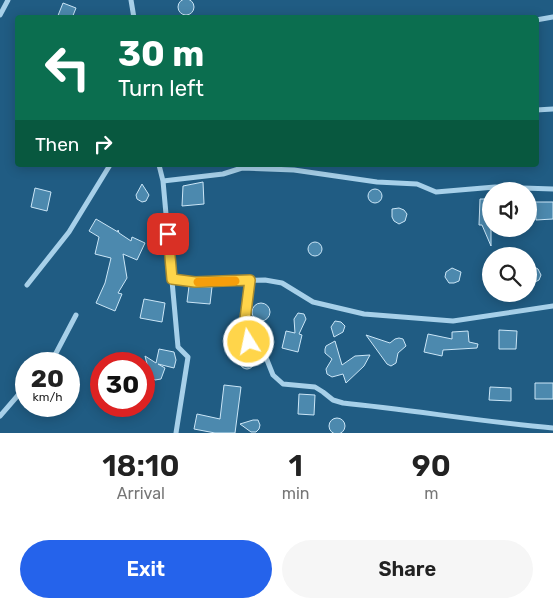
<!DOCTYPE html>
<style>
body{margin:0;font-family:Rubik,sans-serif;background:#f6f6f6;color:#222;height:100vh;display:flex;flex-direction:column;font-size:19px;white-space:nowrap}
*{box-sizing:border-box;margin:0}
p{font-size:16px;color:#767676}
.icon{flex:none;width:28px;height:28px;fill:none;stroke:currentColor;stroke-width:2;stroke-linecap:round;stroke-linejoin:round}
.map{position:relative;height:433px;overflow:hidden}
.panel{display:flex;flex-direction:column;background:#fff;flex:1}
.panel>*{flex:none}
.banner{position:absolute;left:15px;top:15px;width:524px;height:152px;border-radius:5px;box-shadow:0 2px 12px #0003;background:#0b6e4f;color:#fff;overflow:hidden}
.controls{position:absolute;left:482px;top:182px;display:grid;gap:10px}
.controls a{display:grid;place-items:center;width:55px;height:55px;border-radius:50%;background:#fff;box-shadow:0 2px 12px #0003;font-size:25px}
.speed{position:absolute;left:15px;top:352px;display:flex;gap:10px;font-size:25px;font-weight:700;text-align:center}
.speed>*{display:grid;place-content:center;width:65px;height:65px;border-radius:50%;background:#fff;box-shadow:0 2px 12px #0003;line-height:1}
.speed small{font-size:12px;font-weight:400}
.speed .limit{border:8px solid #d22;background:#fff;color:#111}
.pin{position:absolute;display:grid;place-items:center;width:42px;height:42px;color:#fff;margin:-21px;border-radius:10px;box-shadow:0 2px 8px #0006}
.me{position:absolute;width:55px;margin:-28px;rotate:350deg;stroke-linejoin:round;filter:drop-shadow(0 0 4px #0008)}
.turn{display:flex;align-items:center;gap:18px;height:105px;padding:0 20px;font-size:22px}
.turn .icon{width:65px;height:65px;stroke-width:2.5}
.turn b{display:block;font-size:35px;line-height:42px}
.then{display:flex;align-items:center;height:48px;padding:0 20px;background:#0003;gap:10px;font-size:19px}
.eta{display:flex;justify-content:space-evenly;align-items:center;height:85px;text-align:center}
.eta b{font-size:30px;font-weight:600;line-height:35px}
.primary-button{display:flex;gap:10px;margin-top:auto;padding:10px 20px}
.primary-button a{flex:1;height:58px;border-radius:30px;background:#2563eb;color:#fff;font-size:20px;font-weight:600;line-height:58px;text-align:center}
.primary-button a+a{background:#f6f6f6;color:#222}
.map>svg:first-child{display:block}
</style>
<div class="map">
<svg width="553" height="433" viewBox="0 0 553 433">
<rect width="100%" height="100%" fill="#205c83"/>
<path fill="#4c89ae" stroke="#cbe6f7" d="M178 7a8 8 0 1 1 16 0a8 8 0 1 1-16 0Z
M63,3L76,8L72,18H57Z
M203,182L204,204L182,206L183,186Z
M142,184L149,195L146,201L142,202L137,199L136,195Z
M35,188L51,192L47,211L31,207Z
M368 196a7 7 0 1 1 14 0a7 7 0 1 1-14 0Z
M480,199H491V246L482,225H479Z
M535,202H553V219L536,220Z
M392,209L399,208L404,210L407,214L405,221L399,224L394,221L392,217Z
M96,219L118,232V230L119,233L131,241L132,237L145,243L137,260L123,254L127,278L118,293L122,294L115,311L96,303L105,283L111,258L95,254L99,237L89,231Z
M308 249a7 7 0 1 1 14 0a7 7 0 1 1-14 0Z
M529,264L538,269L541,275L539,280L529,285Z
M452,268L461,272L459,281L454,283H449L445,277L446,272Z
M189,286L212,287L210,304L187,302Z
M144,299L165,303L162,322L140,318Z
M252 312a9 9 0 1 1 18 0a9 9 0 1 1-18 0Z
M298,313L304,314L306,319L299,334L302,335L298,352L282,348L286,331L295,333L294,319Z
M335,321L341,322L345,326L343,332L334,337L331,327Z
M499,330L517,331L516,349H499Z
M468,331L469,342L478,344L477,348L443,350L442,356L424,352L428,334L452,339V332Z
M366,335L390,343L395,339L399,338L403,339L406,346L398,353L396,363L391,366L387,364Z
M335,341L342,365L355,356L370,355L364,366L346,383L343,374L332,377L327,374L326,369L332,359L325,353V349L326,346Z
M159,349L174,352L176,360L174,368L158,364L165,368L161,379L155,380L150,376L145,356L156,363Z
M240 362a7 7 0 1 1 14 0a7 7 0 1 1-14 0Z
M535,383H553V399H535Z
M224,385L241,387L235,433H215L194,429L197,414L220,419Z
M490,387L511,388V401L489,400Z
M299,394L315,395L314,415L298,414Z
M329 426a8 8 0 1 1 16 0a8 8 0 1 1-16 0Z
M253,420H258L260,425L259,429L256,432H251L240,424Z"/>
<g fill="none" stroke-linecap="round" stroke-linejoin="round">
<path stroke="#a7d0e9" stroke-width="5" d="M131,0L134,18
M0,15L8,0
M536,20L553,17
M536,110L553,109
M159,165L163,181L178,347L188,357L176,433
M163,181L223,174L242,168L294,170L377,182L417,184L436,192L495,187L553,189
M172,279L195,282L265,280L282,283L313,302L364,314L453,321L553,306
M250,280L243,335L265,355L273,375L283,384L315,387L323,392L333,400L343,403C413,410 483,422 553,428
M27,285L69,232L110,165
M47,364L55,355L76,315
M0,416L26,386"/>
</g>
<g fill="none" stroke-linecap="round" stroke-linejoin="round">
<g stroke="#a68a30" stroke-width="12">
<path id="route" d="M168,234L172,279L195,282L250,280L243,335L249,342"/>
</g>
<use href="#route" stroke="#ffd54a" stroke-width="9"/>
<path stroke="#f59e0b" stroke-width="9" d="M198,282L235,281"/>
</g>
</svg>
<div class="controls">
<a><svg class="icon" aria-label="sound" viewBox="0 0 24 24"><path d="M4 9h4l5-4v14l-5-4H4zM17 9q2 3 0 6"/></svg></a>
<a><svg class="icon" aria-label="search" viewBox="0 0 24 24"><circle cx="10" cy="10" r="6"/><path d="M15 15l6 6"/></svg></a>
</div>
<div class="speed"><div>20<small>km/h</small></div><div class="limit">30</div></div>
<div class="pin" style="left:168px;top:234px;background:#d93025"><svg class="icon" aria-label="arrive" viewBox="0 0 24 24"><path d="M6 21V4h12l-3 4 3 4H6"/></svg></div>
<svg class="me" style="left:249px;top:342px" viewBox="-20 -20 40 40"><circle r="17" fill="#ffd54a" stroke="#fff" stroke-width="3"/><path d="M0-11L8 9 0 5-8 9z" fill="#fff"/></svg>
<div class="banner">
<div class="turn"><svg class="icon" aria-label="left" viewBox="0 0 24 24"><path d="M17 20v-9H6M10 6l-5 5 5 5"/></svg><div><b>30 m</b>Turn left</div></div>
<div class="then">Then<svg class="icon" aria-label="right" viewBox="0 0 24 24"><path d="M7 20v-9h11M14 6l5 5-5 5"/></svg></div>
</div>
</div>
<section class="panel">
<div class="eta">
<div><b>18:10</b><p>Arrival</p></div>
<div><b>1</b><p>min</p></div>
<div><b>90</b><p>m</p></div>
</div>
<div class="primary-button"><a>Exit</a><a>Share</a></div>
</section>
